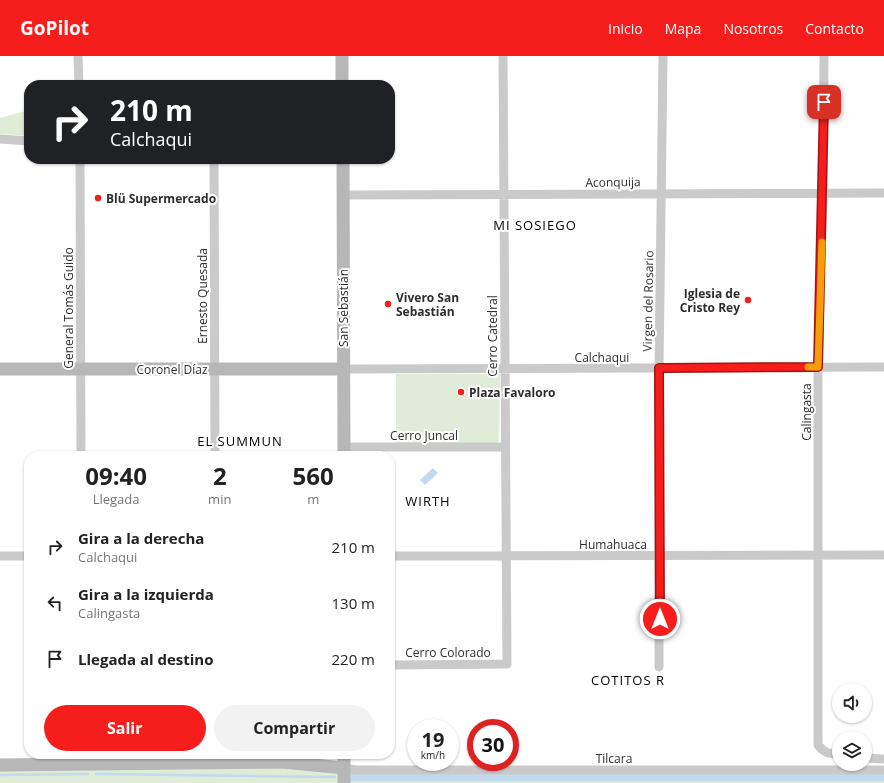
<!DOCTYPE html>
<html lang="es">
<meta charset="utf-8">
<style>
body{margin:0;font-family:"Open Sans",sans-serif;background:#f2f2f2;color:#222;height:100vh;display:flex;flex-direction:column;font-size:15px;white-space:nowrap}
*{box-sizing:border-box;margin:0}
p{font-size:13px;color:#767676}
.icon{flex:none;width:22px;height:22px;fill:none;stroke:currentColor;stroke-width:2;stroke-linecap:round;stroke-linejoin:round}
.map{position:relative;flex:1;overflow:hidden}
.details{position:absolute;left:24px;top:395px;width:371px;height:308px;display:flex;flex-direction:column;background:#fff;border-radius:16px;box-shadow:0 1px 3px #0004}
.details>*{flex:none}
.hud{position:absolute;left:24px;top:24px;width:371px;height:84px;border-radius:16px;box-shadow:0 1px 3px #0004;background:#202124;color:#fff;overflow:hidden}
.controls{position:absolute;left:832px;top:627px;display:grid;gap:8px}
.controls a{display:grid;place-items:center;width:40px;height:40px;border-radius:50%;background:#fff;box-shadow:0 1px 3px #0004;font-size:20px}
.speed{position:absolute;left:407px;top:663px;display:flex;gap:8px;font-size:20px;font-weight:700;text-align:center}
.speed>*{display:grid;place-content:center;width:52px;height:52px;border-radius:50%;background:#fff;box-shadow:0 1px 3px #0004;line-height:1}
.speed small{font-size:10px;font-weight:400}
.speed .limit{border:6px solid #d22;background:#fff;color:#111}
.pin{position:absolute;display:grid;place-items:center;width:34px;height:34px;color:#fff;margin:-17px;border-radius:8px;box-shadow:0 2px 6px #0006}
.me{position:absolute;width:44px;margin:-22px;rotate:0deg;stroke-linejoin:round;filter:drop-shadow(0 0 3px #0008)}
.turn{display:flex;align-items:center;gap:14px;height:84px;padding:0 20px;font-size:18px}
.turn .icon{width:52px;height:52px;stroke-width:2.5}
.turn b{display:block;font-size:28px;line-height:34px}
.eta{display:flex;justify-content:space-evenly;align-items:center;height:68px;text-align:center}
.eta b{font-size:24px;font-weight:700;line-height:28px}
.cta{display:flex;gap:8px;margin-top:auto;padding:8px 20px}
.cta a{flex:1;height:46px;border-radius:24px;background:#f61e1c;color:#fff;font-size:16px;font-weight:700;line-height:46px;text-align:center}
.cta a+a{background:#f2f2f2;color:#222}
ul{padding:0;list-style:none}
li{display:flex;align-items:center;gap:12px;height:56px;padding:0 20px}
li div{flex:1}
li b{display:block;font-size:15px}
li em{font-style:normal}
header{display:flex;align-items:center;gap:24px;box-sizing:border-box;height:56px;padding:0 20px;background:#f61e1c;color:#fff}
header strong{font-size:19px}
nav{display:flex;gap:22px;margin-inline-start:auto;font-size:14px}
.map>svg:first-child{display:block}
</style>
<header>
<strong>GoPilot</strong>
<nav><a>Inicio</a><a>Mapa</a><a>Nosotros</a><a>Contacto</a></nav>
</header>
<div class="map">
<svg width="884" height="727" viewBox="0 0 884 727">
<rect width="100%" height="100%" fill="#fff"/>
<path fill="#e1ecd8" d="M29,54V80L0,78V62Z
M396,318H500L499,385L497,387L396,388Z
M0,709L884,714V727H0Z"/>
<path fill="#c2d9ee" d="M433,412L438,417L425,429L420,424Z"/>
<g fill="none" stroke-linecap="round" stroke-linejoin="round">
<path stroke="#c2d9ee" stroke-width="2.5" d="M96,718L335,721
M0,719L88,718"/>
<path stroke="#c2d9ee" stroke-width="8" d="M349,721H884"/>
<path stroke="#cacaca" stroke-width="9" d="M78,0L79,29
M824,0L823,137L818,311V689C824,697 829,698 839,698
M0,83L29,85
M80,103L81,400
M214,103L215,400
M343,139L884,137
M343,313L884,311
M344,391H504
M0,500H29
M390,500L884,499
M390,609L507,608L503,0
M659,611V312L663,0
M85,698V708
M865,702L884,703
M344,712L356,714H884"/>
<path stroke="#b7b7b7" stroke-width="13" d="M342,0V29
M343,103L344,400
M0,313H343
M344,698V727
M0,709L283,706L344,712"/>
</g>
<g fill="none" stroke-linecap="round" stroke-linejoin="round">
<g stroke="#a01412" stroke-width="10">
<path id="route" d="M660,563L659,312L818,311L824,46"/>
</g>
<use href="#route" stroke="#f61e1c" stroke-width="7"/>
<path stroke="#f59e0b" stroke-width="7" d="M808,311H818L822,186"/>
</g>
<g fill="#f61e1c" stroke="#fff" stroke-width="1.5">
<circle cx="98" cy="142" r="4"/>
<circle cx="748" cy="244" r="4"/>
<circle cx="388" cy="248" r="4"/>
<circle cx="461" cy="336" r="4"/>
</g>
<g text-anchor="middle" dominant-baseline="central" stroke-width="4" stroke-linejoin="round" paint-order="stroke">
<g font-size="12" fill="#2d2d2d" stroke="#fff">
<text transform="translate(613 126) rotate(-1)">Aconquija</text>
<text transform="translate(202 240) rotate(-90)">Ernesto Quesada</text>
<text transform="translate(648 245) rotate(-89)">Virgen del Rosario</text>
<text transform="translate(68 252) rotate(-90)">General Tomás Guido</text>
<text transform="translate(343 252) rotate(-90)">San Sebastián</text>
<text transform="translate(492 280) rotate(-90)">Cerro Catedral</text>
<text x="602" y="301">Calchaqui</text>
<text x="172" y="313">Coronel Díaz</text>
<text transform="translate(806 356) rotate(-90)">Calingasta</text>
<text x="424" y="379">Cerro Juncal</text>
<text x="613" y="488">Humahuaca</text>
<text x="448" y="596">Cerro Colorado</text>
<text x="614" y="702">Tilcara</text>
</g>
<g font-size="12" font-weight="bold" fill="#2d2d2d" stroke="#fff" text-anchor="start">
<text x="106" y="142">Blü Supermercado</text>
<text x="740" y="237" text-anchor="end">Iglesia de<tspan x="740" dy="14">Cristo Rey</tspan></text>
<text x="396" y="241">Vivero San<tspan x="396" dy="14">Sebastián</tspan></text>
<text x="469" y="336">Plaza Favaloro</text>
</g>
<g font-size="13" letter-spacing="1" fill="#000" stroke="#fff">
<text x="535" y="169">MI SOSIEGO</text>
<text x="240" y="385">EL SUMMUN</text>
<text x="428" y="445">WIRTH</text>
<text x="628" y="624">COTITOS R</text>
</g>
</g>
</svg>
<div class="controls">
<a><svg class="icon" aria-label="sound" viewBox="0 0 24 24"><path d="M4 9h4l5-4v14l-5-4H4zM17 9q2 3 0 6"/></svg></a>
<a><svg class="icon" aria-label="layers" viewBox="0 0 24 24"><path d="M12 4l9 5-9 5-9-5zM3 14l9 5 9-5"/></svg></a>
</div>
<div class="speed"><div>19<small>km/h</small></div><div class="limit">30</div></div>
<div class="pin" style="left:824px;top:46px;background:#d93025"><svg class="icon" aria-label="arrive" viewBox="0 0 24 24"><path d="M6 21V4h12l-3 4 3 4H6"/></svg></div>
<svg class="me" style="left:660px;top:563px" viewBox="-20 -20 40 40"><circle r="17" fill="#f61e1c" stroke="#fff" stroke-width="3"/><path d="M0-11L8 9 0 5-8 9z" fill="#fff"/></svg>
<div class="hud">
<div class="turn"><svg class="icon" aria-label="right" viewBox="0 0 24 24"><path d="M7 20v-9h11M14 6l5 5-5 5"/></svg><div><b>210 m</b>Calchaqui</div></div>
</div>
<section class="details">
<div class="eta">
<div><b>09:40</b><p>Llegada</p></div>
<div><b>2</b><p>min</p></div>
<div><b>560</b><p>m</p></div>
</div>
<ul>
<li><svg class="icon" aria-label="right" viewBox="0 0 24 24"><path d="M7 20v-9h11M14 6l5 5-5 5"/></svg><div><b>Gira a la derecha</b><p>Calchaqui</p></div><em>210 m</em></li>
<li><svg class="icon" aria-label="left" viewBox="0 0 24 24"><path d="M17 20v-9H6M10 6l-5 5 5 5"/></svg><div><b>Gira a la izquierda</b><p>Calingasta</p></div><em>130 m</em></li>
<li><svg class="icon" aria-label="arrive" viewBox="0 0 24 24"><path d="M6 21V4h12l-3 4 3 4H6"/></svg><div><b>Llegada al destino</b></div><em>220 m</em></li>
</ul>
<div class="cta"><a>Salir</a><a>Compartir</a></div>
</section>
</div>
